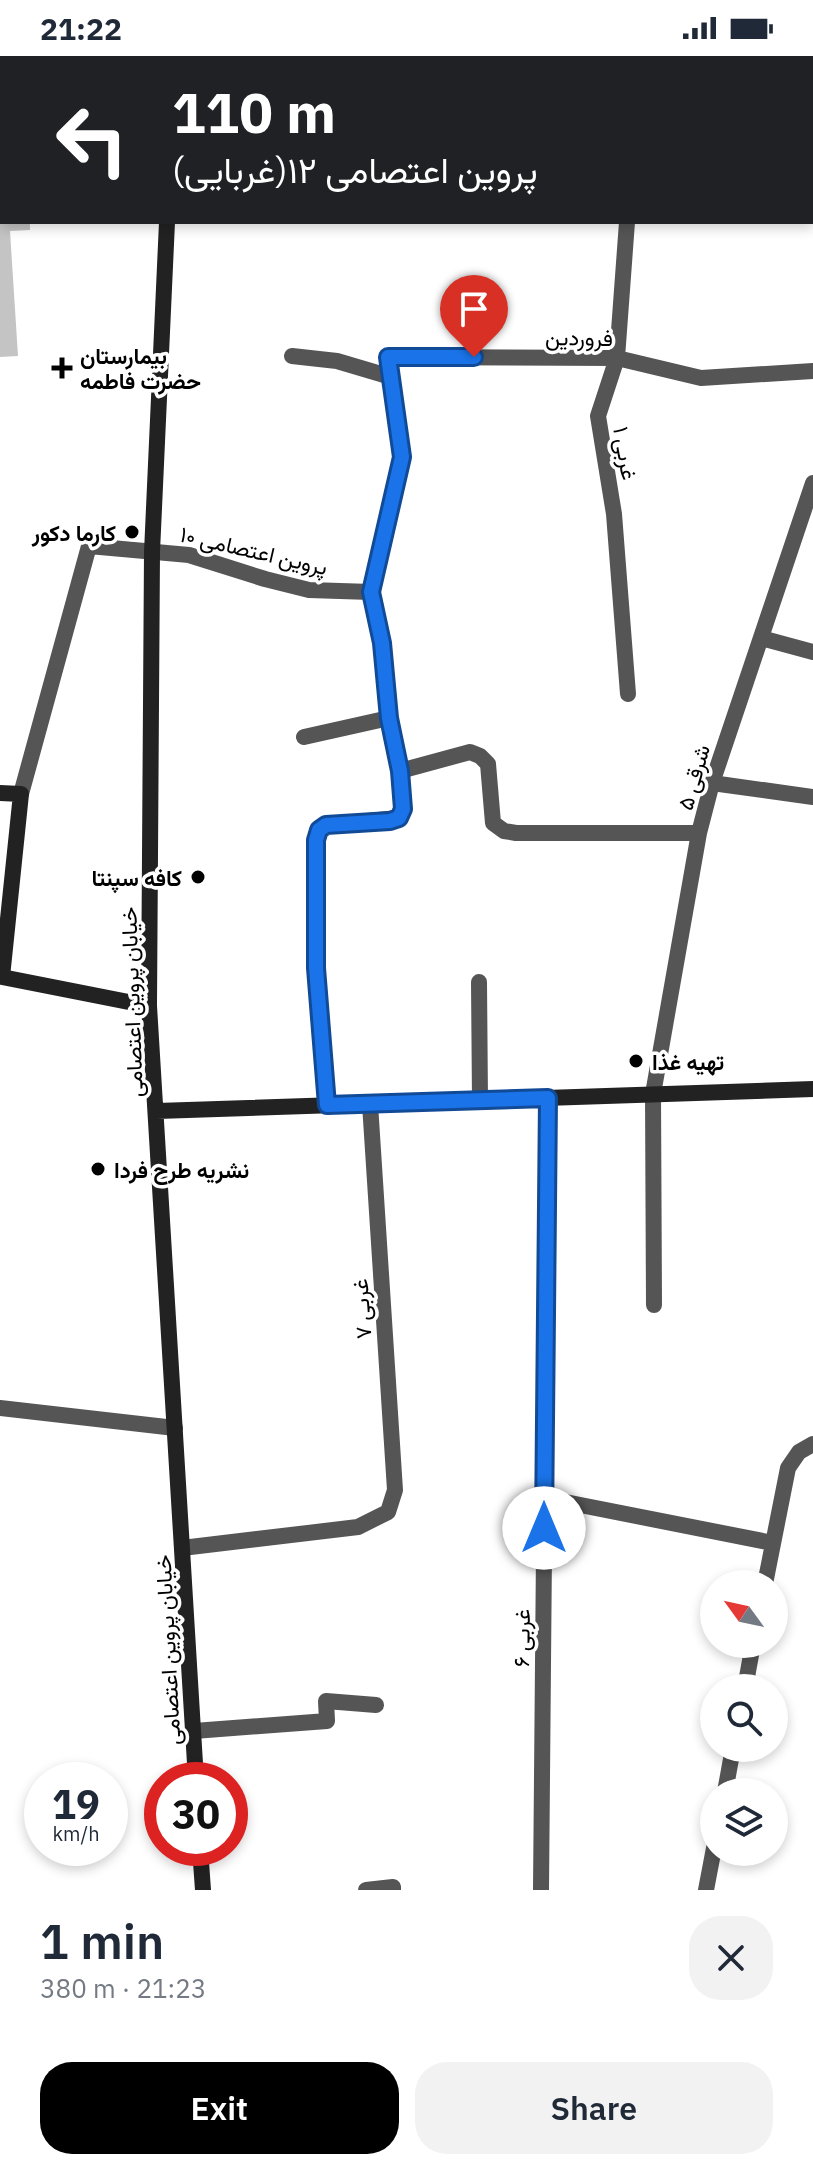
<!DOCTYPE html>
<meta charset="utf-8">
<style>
body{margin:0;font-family:"IBM Plex Sans",Vazirmatn,sans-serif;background:#f2f2f3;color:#1f2937;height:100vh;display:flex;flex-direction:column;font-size:30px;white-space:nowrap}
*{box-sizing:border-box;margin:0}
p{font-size:26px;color:#747a83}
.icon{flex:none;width:44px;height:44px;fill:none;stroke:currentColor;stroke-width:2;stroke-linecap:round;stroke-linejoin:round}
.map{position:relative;height:1834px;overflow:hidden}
.sheet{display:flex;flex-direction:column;background:#fff;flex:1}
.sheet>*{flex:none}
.banner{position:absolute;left:0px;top:0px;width:814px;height:168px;box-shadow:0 4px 12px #0003;background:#202124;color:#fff;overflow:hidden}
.needle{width:52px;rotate:303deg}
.buttons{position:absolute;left:700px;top:1514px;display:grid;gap:16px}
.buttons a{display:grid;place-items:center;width:88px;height:88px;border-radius:50%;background:#fff;box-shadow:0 4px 12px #0003;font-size:40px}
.speed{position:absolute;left:24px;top:1706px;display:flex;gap:16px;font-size:40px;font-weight:700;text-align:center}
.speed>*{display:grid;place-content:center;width:104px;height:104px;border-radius:50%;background:#fff;box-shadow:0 4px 12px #0003;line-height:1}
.speed small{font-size:20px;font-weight:400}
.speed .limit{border:12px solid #d22;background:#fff;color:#111}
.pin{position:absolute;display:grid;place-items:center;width:68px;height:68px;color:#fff;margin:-82px -34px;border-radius:50% 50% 50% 0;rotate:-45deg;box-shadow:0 0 8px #0007}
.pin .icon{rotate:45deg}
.me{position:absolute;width:88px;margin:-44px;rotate:0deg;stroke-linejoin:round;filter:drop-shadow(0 0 6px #0008)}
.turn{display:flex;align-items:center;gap:28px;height:168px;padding:0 40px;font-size:36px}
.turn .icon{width:104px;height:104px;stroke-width:2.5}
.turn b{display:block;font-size:56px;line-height:68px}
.round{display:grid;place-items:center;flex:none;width:84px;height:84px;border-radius:32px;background:#f2f2f3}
.head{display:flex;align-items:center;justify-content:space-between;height:136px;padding:0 40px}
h1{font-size:48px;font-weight:600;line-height:60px}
.action{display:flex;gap:16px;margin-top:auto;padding:16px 40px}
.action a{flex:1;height:92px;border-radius:32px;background:#000;color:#fff;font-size:32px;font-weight:600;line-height:92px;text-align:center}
.action a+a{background:#f2f2f3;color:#1f2937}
.status{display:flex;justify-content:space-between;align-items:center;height:56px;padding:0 40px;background:#fff;direction:ltr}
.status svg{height:22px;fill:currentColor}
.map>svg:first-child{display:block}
</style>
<div class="status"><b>21:22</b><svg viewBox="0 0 49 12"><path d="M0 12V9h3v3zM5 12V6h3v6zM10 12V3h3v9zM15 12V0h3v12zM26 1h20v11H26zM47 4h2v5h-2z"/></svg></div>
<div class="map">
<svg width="813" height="1834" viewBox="0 0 813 1834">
<rect width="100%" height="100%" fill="#fff"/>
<path fill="#c4c4c4" d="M0,166H30V174L10,175L18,300L0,301Z"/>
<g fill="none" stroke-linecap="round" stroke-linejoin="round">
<path stroke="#555" stroke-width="16" d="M397,2L398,0
M412,2H417
M627,166L617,302L598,360L614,458L628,638
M292,300L337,305L391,321
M371,536L402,401L388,301L617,302L701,322L813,315
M761,582L813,596
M400,715L470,696L480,700L488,708L493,767L504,775L516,777H699
M712,727L813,741
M21,738L89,490L189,499L265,523L309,534L371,536L382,587L389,662L304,681
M479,926L480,1044
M327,1049L316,912V784L319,774L326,769L399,762C409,736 395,689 389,662
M654,1249L653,1038L699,777L712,727L813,427
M0,1352L175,1372
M545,1442L773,1487
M182,1492L358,1471L388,1456L395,1434L370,1048
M765,1528L788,1412L799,1396L813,1388
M745,1632L753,1588
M194,1675L327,1665L326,1645L376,1649
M725,1736L733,1692
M366,1834L393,1831V1834
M541,1834L548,1042
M706,1834L714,1792"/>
<path stroke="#222" stroke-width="16" d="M176,2V0
M167,166L152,496L149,950L196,1724
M0,737L21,738L2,921L149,950
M157,1055L813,1033
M200,1792L203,1834"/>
</g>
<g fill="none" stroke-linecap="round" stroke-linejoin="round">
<g stroke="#114b97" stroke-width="20">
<path id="route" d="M474,301H388L402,401L371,536L382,587L389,662L400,715L403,753L399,762L390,765L326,769L319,774L316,784V912L327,1049L548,1042L544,1472"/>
</g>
<use href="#route" stroke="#1a73e8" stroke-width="14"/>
</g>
<g fill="#000" stroke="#fff" stroke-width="3">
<path d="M58 300h8v8h8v8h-8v8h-8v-8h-8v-8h8z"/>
<circle cx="132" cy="476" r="8"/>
<circle cx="198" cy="821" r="8"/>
<circle cx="636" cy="1005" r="8"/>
<circle cx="98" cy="1113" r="8"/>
</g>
<g text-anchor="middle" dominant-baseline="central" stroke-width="7" stroke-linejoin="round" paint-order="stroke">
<g font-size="22" fill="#000" stroke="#fff">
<text transform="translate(579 281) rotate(1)">فروردین</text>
<text transform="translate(626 397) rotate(80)">غربی ۱</text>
<text transform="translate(254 494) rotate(13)">پروین اعتصامی ۱۰</text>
<text transform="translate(693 721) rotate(-74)">شرقی ۵</text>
<text transform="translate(131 946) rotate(-92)">خیابان پروین اعتصامی</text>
<text transform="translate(361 1253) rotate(-94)">غربی ۷</text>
<text transform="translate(521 1582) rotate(-89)">غربی ۶</text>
<text transform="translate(167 1594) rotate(-93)">خیابان پروین اعتصامی</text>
</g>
<g font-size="22" font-weight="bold" fill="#000" stroke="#fff" text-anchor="start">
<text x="80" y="299">بیمارستان<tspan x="80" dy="25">حضرت فاطمه</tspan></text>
<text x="116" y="476" text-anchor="end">کارما دکور</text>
<text x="182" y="821" text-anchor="end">کافه سپنتا</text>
<text x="652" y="1005">تهیه غذا</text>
<text x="114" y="1113">نشریه طرح فردا</text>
</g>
</g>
</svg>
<div class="buttons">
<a><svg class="needle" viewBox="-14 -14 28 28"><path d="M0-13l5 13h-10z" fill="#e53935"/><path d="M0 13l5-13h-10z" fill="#747a83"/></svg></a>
<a><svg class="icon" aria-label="search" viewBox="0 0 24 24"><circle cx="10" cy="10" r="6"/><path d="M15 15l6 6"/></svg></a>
<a><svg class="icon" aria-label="layers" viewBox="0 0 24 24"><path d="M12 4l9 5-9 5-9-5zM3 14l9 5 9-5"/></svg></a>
</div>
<div class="speed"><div>19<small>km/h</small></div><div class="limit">30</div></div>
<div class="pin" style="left:474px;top:301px;background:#d93025"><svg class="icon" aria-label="arrive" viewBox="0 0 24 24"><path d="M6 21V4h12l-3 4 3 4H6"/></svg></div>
<svg class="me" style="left:544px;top:1472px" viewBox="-20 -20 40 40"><circle r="19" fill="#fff"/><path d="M0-13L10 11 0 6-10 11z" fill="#1a73e8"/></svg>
<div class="banner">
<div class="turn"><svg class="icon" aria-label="left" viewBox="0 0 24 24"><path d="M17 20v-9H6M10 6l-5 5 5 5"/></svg><div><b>110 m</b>پروین اعتصامی ۱۲(غربایی)</div></div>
</div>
</div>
<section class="sheet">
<div class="head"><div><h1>1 min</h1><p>380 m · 21:23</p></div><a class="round"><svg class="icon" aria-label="close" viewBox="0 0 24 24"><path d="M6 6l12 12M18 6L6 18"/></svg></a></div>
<div class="action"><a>Exit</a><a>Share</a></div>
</section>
